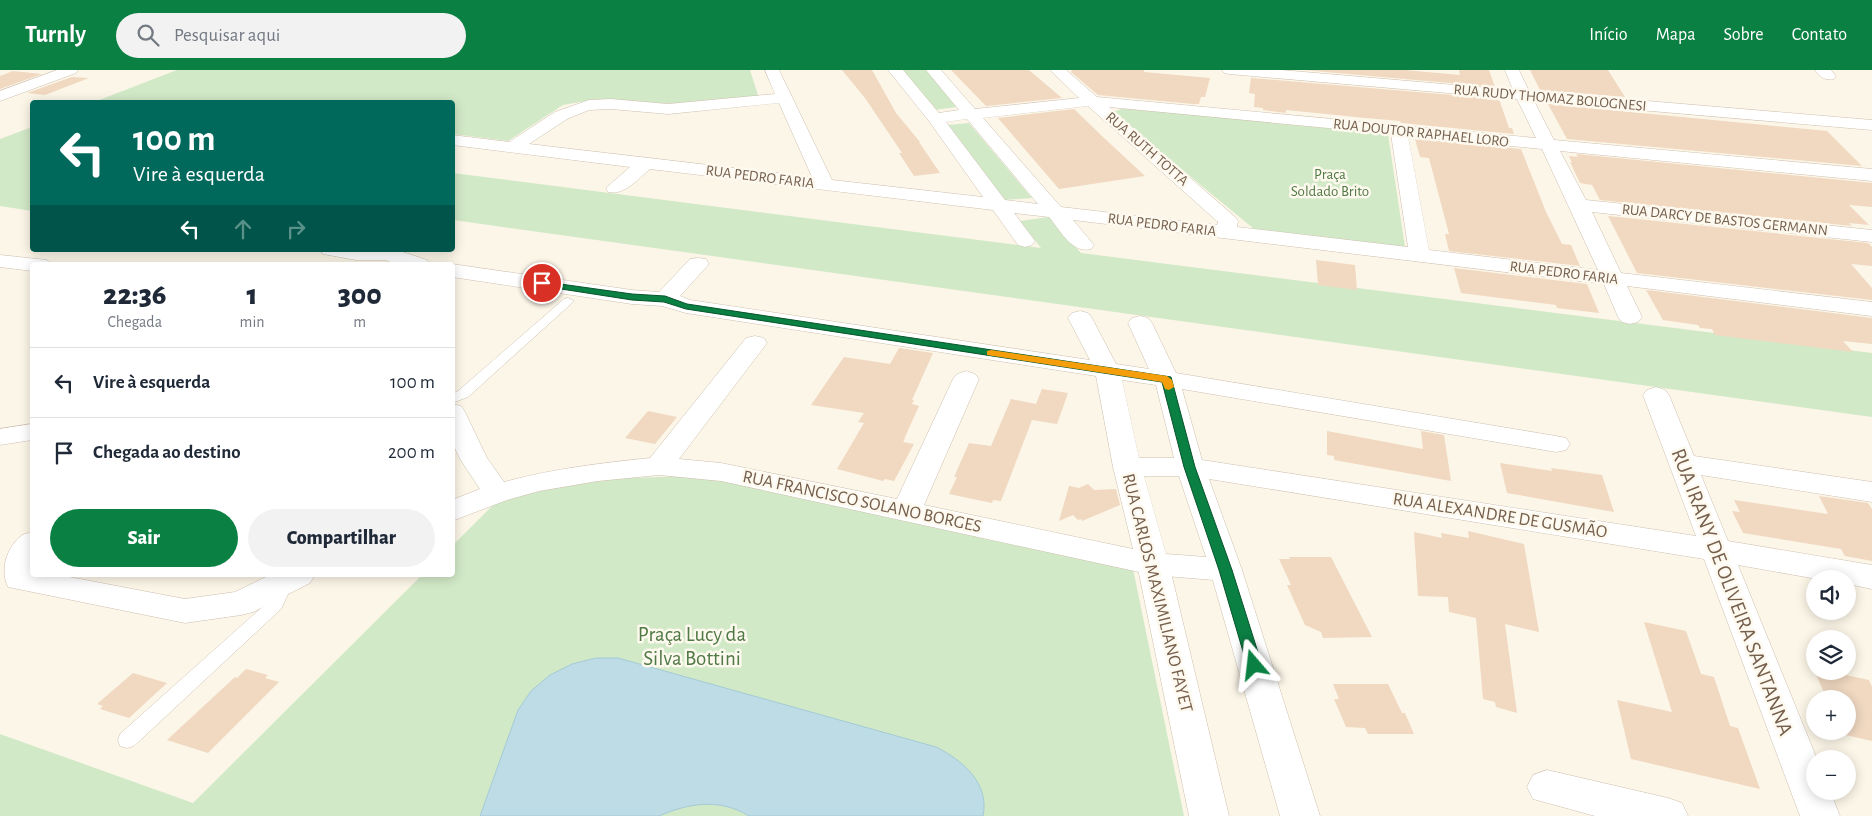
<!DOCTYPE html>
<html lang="pt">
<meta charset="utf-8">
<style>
body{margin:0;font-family:"Alegreya Sans",sans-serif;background:#f2f2f3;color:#1f2937;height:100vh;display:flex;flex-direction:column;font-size:19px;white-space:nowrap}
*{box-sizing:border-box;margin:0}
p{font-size:16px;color:#747a83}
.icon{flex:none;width:28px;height:28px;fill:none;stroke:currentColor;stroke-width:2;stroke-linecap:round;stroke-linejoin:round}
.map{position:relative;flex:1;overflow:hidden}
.side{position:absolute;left:30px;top:192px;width:425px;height:315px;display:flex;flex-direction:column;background:#fff;border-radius:5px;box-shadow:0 2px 12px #0003}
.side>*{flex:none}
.hud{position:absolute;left:30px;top:30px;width:425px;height:152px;border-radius:5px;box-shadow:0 2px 12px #0003;background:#00695c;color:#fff;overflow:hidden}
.tools{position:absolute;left:1806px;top:500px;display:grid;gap:10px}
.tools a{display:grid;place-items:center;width:50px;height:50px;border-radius:50%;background:#fff;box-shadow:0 2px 12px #0003;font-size:25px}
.pin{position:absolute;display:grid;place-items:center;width:42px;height:42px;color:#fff;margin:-21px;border:2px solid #fff;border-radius:50%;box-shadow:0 1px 5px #0007}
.me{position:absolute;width:55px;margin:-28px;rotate:343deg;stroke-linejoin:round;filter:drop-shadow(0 0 4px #0008)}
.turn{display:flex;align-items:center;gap:18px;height:105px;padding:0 20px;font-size:22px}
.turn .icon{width:65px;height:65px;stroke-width:2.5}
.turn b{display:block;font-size:35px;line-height:42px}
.lanes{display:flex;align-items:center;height:48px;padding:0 20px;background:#0003;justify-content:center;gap:25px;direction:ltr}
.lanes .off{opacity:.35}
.eta{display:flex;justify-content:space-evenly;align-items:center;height:85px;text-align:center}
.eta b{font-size:30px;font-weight:800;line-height:35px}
.action{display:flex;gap:10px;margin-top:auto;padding:10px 20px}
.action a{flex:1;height:58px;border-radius:30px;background:#0b8043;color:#fff;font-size:20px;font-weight:800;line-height:58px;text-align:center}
.action a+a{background:#f2f2f3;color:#1f2937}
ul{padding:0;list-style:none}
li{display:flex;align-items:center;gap:15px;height:70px;padding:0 20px;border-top:1px solid #e0e1e3}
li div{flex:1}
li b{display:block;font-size:19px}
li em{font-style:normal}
header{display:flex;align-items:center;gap:30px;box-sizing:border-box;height:70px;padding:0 25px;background:#0b8043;color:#fff}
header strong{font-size:24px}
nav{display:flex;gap:28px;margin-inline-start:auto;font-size:18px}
.search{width:350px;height:45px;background:#f2f2f3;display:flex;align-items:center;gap:12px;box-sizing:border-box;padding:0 18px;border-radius:28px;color:#747a83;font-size:19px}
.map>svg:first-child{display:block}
</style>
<header>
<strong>Turnly</strong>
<div class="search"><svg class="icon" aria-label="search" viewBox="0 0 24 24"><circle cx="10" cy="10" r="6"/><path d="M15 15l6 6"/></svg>Pesquisar aqui</div>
<nav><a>Início</a><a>Mapa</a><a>Sobre</a><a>Contato</a></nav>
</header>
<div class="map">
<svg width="1872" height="746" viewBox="0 0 1872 746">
<rect width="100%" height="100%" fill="#fcf6e8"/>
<path fill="#d2e9c7" d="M177,0H750L759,28L689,35L617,30L586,31L563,35L508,71L453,64L452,32H94Z
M900,0H928L957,37L934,40Z
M1125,38L1388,64L1405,177L1254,159L1112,42Z
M969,53L1032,128L1004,130L947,55Z
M32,57V141L0,136V69Z
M453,103L1041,178L1020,151L1049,147L1081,183L1872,283V347L453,150Z
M721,405L1132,494L1184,746H0V664L193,733L422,505H452L453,475L498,430L598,409Z"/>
<path fill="#bddce5" stroke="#a4cad6" d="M596,588H618L936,677C962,690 990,713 983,746H749C720,728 689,733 659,746H480L518,640L531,621L550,605L572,594Z"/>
<path fill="#f0d8c1" d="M842,0H872L896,43L920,72H919L940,103L914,106L899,83H902L865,28Z
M951,0H1029L1062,28L986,36Z
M1072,0H1144V2L1210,8L1205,27H1201L1199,34H1193L1098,25L1071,2Z
M1303,0H1405L1460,5L1459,0H1489L1495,17Z
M1530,0H1608L1625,27L1540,20Z
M13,1L42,4L0,19V6Z
M72,7L89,8L45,25L27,23Z
M1251,8L1499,29L1509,58H1512L1514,64L1401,53L1400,51L1366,48L1286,40V43L1263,40V38L1254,37L1255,24L1249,23Z
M1548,34L1827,61L1862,96L1567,69Z
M1074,39L1104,68L1145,106L1059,119L998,48Z
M1415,69L1521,79L1546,142L1562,174L1571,175L1580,196L1449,181L1445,164H1449L1429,88L1420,87Z
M1576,84L1872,113V137L1849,135L1869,155L1849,153L1852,156L1600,130L1592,115L1580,113L1570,92L1572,93L1569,86L1578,87Z
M1608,146L1868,173L1872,177V196L1851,194L1872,218V230L1637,203Z
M1316,190L1355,195L1357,220L1318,215Z
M1454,198L1587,214L1599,243L1557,238L1556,235L1461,223Z
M1646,220L1872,248V274L1843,271L1853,282L1715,265L1712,259L1700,258L1698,255L1663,250Z
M899,278L933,283L912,330H914L912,334L919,336L904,369H905L903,372L914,374L894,411L885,409L883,411L837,399L864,353L858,352L864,343L811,335L844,287L890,294Z
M1042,319L1068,323L1057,354L1032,350L1001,431L993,430L992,433L949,424L957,407H954L969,373L991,376L1011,329L1036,334Z
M648,341L677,347L655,374L625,368Z
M1327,361L1423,379L1421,361L1444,365L1451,411L1334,390V386L1327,385Z
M1500,393L1552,401L1551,398L1602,405L1614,442L1507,423Z
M1088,414L1094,420L1116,419L1120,435L1082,451L1081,449L1078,450L1073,445L1059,451L1069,416L1079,418Z
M1819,426L1868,433L1872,439V491L1845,486L1841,479L1743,463L1732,441L1740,442L1734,430L1828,444Z
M1468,461L1524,474L1539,562L1505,554L1517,643L1496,637L1495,632L1483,629L1476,548L1449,542L1448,527L1418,526L1414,462L1442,468L1441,463L1469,468Z
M1289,487H1331L1372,567L1323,568L1321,562L1305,555L1287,515H1291L1279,489H1290Z
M1644,552L1686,561L1701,604L1714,607L1730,656L1738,658L1760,719L1631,689L1617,630L1672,642Z
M1813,598L1815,601H1827L1869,610L1872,617V671L1846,665L1845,661H1848V629H1827Z
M246,599L268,605L265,608L279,612L208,683L167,670L235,607L237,608Z
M133,603L167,613L129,648L100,639L103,636L97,634Z
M1333,614H1388L1402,643H1405L1414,664H1368L1365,658L1346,657L1334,629H1339Z"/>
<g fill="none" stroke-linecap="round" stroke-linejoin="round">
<g stroke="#cdbfaf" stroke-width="1">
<path id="lane" d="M568,228L574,231L572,233L468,327L452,333V324L458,321L564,229Z
M285,508L291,510L293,514L281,539L134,676L127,678L120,676L118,670L120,664L269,531L279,510Z"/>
</g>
<g stroke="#cdbfaf" stroke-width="1">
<path id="street" d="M57,0H78L76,3L0,31V21Z
M765,0H779L832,110L983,127L929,51L888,0H903L939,43L959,40L926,0H941L975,39L1079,28L1050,0H1066L1097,27L1536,68L1517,29L1229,4L1224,3L1222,0H1281L1513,20L1505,0H1519L1529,21L1872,50V60L1534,31L1554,70L1872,99V111L1560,81L1586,130L1872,160V172L1592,142L1621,203L1872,232V246L1627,216L1642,247L1638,252L1630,254L1622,252L1618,247L1604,214L1073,150L1094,175L1091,179C1072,184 1060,160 1049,147L1014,143L1035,171L1032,175L1025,177L1018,175L993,140L650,99C638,109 624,126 608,122L606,118L630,97L452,75V65L509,72L555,42L589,30L611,29L668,34L775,24ZM779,33L812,107L529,74L567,49L589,40L611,39L668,44ZM1088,36L1218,152L1217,155L1061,137L983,48ZM1109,37L1391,64L1408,177L1237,157L1238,151L1235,147ZM967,49L1038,134L1005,130L946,52ZM1408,66L1542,79L1598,200L1429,180Z
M1815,0H1831L1836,6L1834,9C1825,11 1820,7 1815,0Z
M320,180H397L427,190L430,195H396L386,190H356L323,184Z
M0,185L47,190L50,195H32V201L0,197Z
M698,188L706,189L709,194L680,226L690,230L1090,290L1068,248L1072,243L1080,241L1088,243L1092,248L1116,294L1149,299L1128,253L1132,248L1140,246L1148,248L1152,253L1176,303L1556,366L1566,368L1570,374L1566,380L1556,382L1182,319L1202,390L1696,466L1643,325L1647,320L1656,317L1665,320L1669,325L1694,386L1872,412V432L1701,405L1728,471L1872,495V519L1848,514V509H1817L1738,495L1817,689H1815V721H1830L1840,746H1800L1704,489L1209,409L1242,500L1237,508L1226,511L1153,505L721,411L659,405L598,411L539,421L507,430L452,451V430L480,419L460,389L452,372V334L461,336L465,342L487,388L504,412C552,399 601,393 650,388L746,268L755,266L764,268L767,273L679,389L721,393L897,429L953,309L957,304L966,301L975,304L979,309L924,435L1133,479L1113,397L1096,306L686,243L662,236L632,234L452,207V195H446L452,194L632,220L659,222L690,189ZM1122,310L1156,315L1174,388H1139ZM1144,406H1179L1206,487L1166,484Z
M32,354V370L0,375V359Z
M32,462V505H59L185,529L235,522L270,505H315L310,513L253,542L241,545L185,553L8,517C0,501 6,478 21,466C23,464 29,463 32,462Z
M1547,700L1668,728L1682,733L1688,746H1595L1533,729L1527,717L1533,705Z"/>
</g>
<g stroke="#d0bfac" stroke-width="1">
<path id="secondary" d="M1153,483L1164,486L1169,494L1229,746H1189L1137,494L1142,486Z
M1226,489L1237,492L1242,500L1320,746H1280L1210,500L1215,492Z"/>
</g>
<use href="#lane" fill="#fff" fill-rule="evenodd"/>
<use href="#street" fill="#fff" fill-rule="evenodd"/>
<use href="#secondary" fill="#fff" fill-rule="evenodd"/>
</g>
<path fill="#0b8043" stroke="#07532c" d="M539,211L632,224L665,226L687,234L1171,307L1195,397L1232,500L1262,595L1260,599L1254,600L1249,599L1247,595L1219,500L1184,397L1162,312L686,239L664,232L632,230L542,216L539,215Z"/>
<path fill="#f59e0b" d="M991,280L1167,306L1172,310L1174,317L1169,320L1165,319L1162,312L987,285V281Z"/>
<g text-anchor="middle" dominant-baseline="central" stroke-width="5" stroke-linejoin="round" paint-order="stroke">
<g font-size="15" fill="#755f4d" stroke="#fef9ef">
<text transform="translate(1550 28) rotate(5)">RUA RUDY THOMAZ BOLOGNESI</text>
<text transform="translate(1421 63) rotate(6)">RUA DOUTOR RAPHAEL LORO</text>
<text transform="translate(1147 79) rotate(41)">RUA RUTH TOTTA</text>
<text transform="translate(760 107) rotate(7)">RUA PEDRO FARIA</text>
<text transform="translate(1725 150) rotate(6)">RUA DARCY DE BASTOS GERMANN</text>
<text transform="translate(1162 155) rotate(7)">RUA PEDRO FARIA</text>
<text transform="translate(1564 203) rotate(7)">RUA PEDRO FARIA</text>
</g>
<g font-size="15" fill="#507a45" stroke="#fef9ef">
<text x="1330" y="104">Praça<tspan x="1330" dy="17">Soldado Brito</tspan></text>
</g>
<g font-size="18" fill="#755f4d" stroke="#fef9ef">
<text transform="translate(862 432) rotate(12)">RUA FRANCISCO SOLANO BORGES</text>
<text transform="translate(1500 446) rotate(9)">RUA ALEXANDRE DE GUSMÃO</text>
<text transform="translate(1157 523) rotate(76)">RUA CARLOS MAXIMILIANO FAYET</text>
</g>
<g font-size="21" fill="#755f4d" stroke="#fef9ef">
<text transform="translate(1732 522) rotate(69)">RUA IRANY DE OLIVEIRA SANTANNA</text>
</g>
<g font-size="21" fill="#507a45" stroke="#fef9ef">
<text x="692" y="564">Praça Lucy da<tspan x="692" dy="24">Silva Bottini</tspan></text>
</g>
</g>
</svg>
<div class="tools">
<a><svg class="icon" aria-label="sound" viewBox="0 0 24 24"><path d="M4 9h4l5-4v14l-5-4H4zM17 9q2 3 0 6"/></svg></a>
<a><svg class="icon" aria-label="layers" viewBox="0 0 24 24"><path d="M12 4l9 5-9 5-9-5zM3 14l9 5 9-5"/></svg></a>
<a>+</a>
<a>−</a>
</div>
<div class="pin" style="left:542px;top:213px;background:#d93025"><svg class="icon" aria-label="arrive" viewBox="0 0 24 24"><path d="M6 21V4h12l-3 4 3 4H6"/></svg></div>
<svg class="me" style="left:1254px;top:595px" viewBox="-20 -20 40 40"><path d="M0-17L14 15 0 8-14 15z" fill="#0b8043" stroke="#fff" stroke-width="4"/></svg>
<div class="hud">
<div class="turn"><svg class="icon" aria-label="left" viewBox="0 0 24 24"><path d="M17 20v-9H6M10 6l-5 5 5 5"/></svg><div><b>100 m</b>Vire à esquerda</div></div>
<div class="lanes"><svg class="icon" aria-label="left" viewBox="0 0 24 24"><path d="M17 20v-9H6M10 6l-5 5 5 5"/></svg><svg class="icon off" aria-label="ahead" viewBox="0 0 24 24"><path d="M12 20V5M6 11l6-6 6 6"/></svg><svg class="icon off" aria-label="right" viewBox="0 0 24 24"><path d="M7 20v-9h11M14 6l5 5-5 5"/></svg></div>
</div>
<section class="side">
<div class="eta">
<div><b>22:36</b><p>Chegada</p></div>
<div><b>1</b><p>min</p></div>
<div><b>300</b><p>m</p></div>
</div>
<ul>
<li><svg class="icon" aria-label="left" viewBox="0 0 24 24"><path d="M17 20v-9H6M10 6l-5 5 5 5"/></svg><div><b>Vire à esquerda</b></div><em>100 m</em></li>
<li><svg class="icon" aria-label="arrive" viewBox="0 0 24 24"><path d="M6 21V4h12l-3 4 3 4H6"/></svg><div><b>Chegada ao destino</b></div><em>200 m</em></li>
</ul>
<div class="action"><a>Sair</a><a>Compartilhar</a></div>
</section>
</div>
